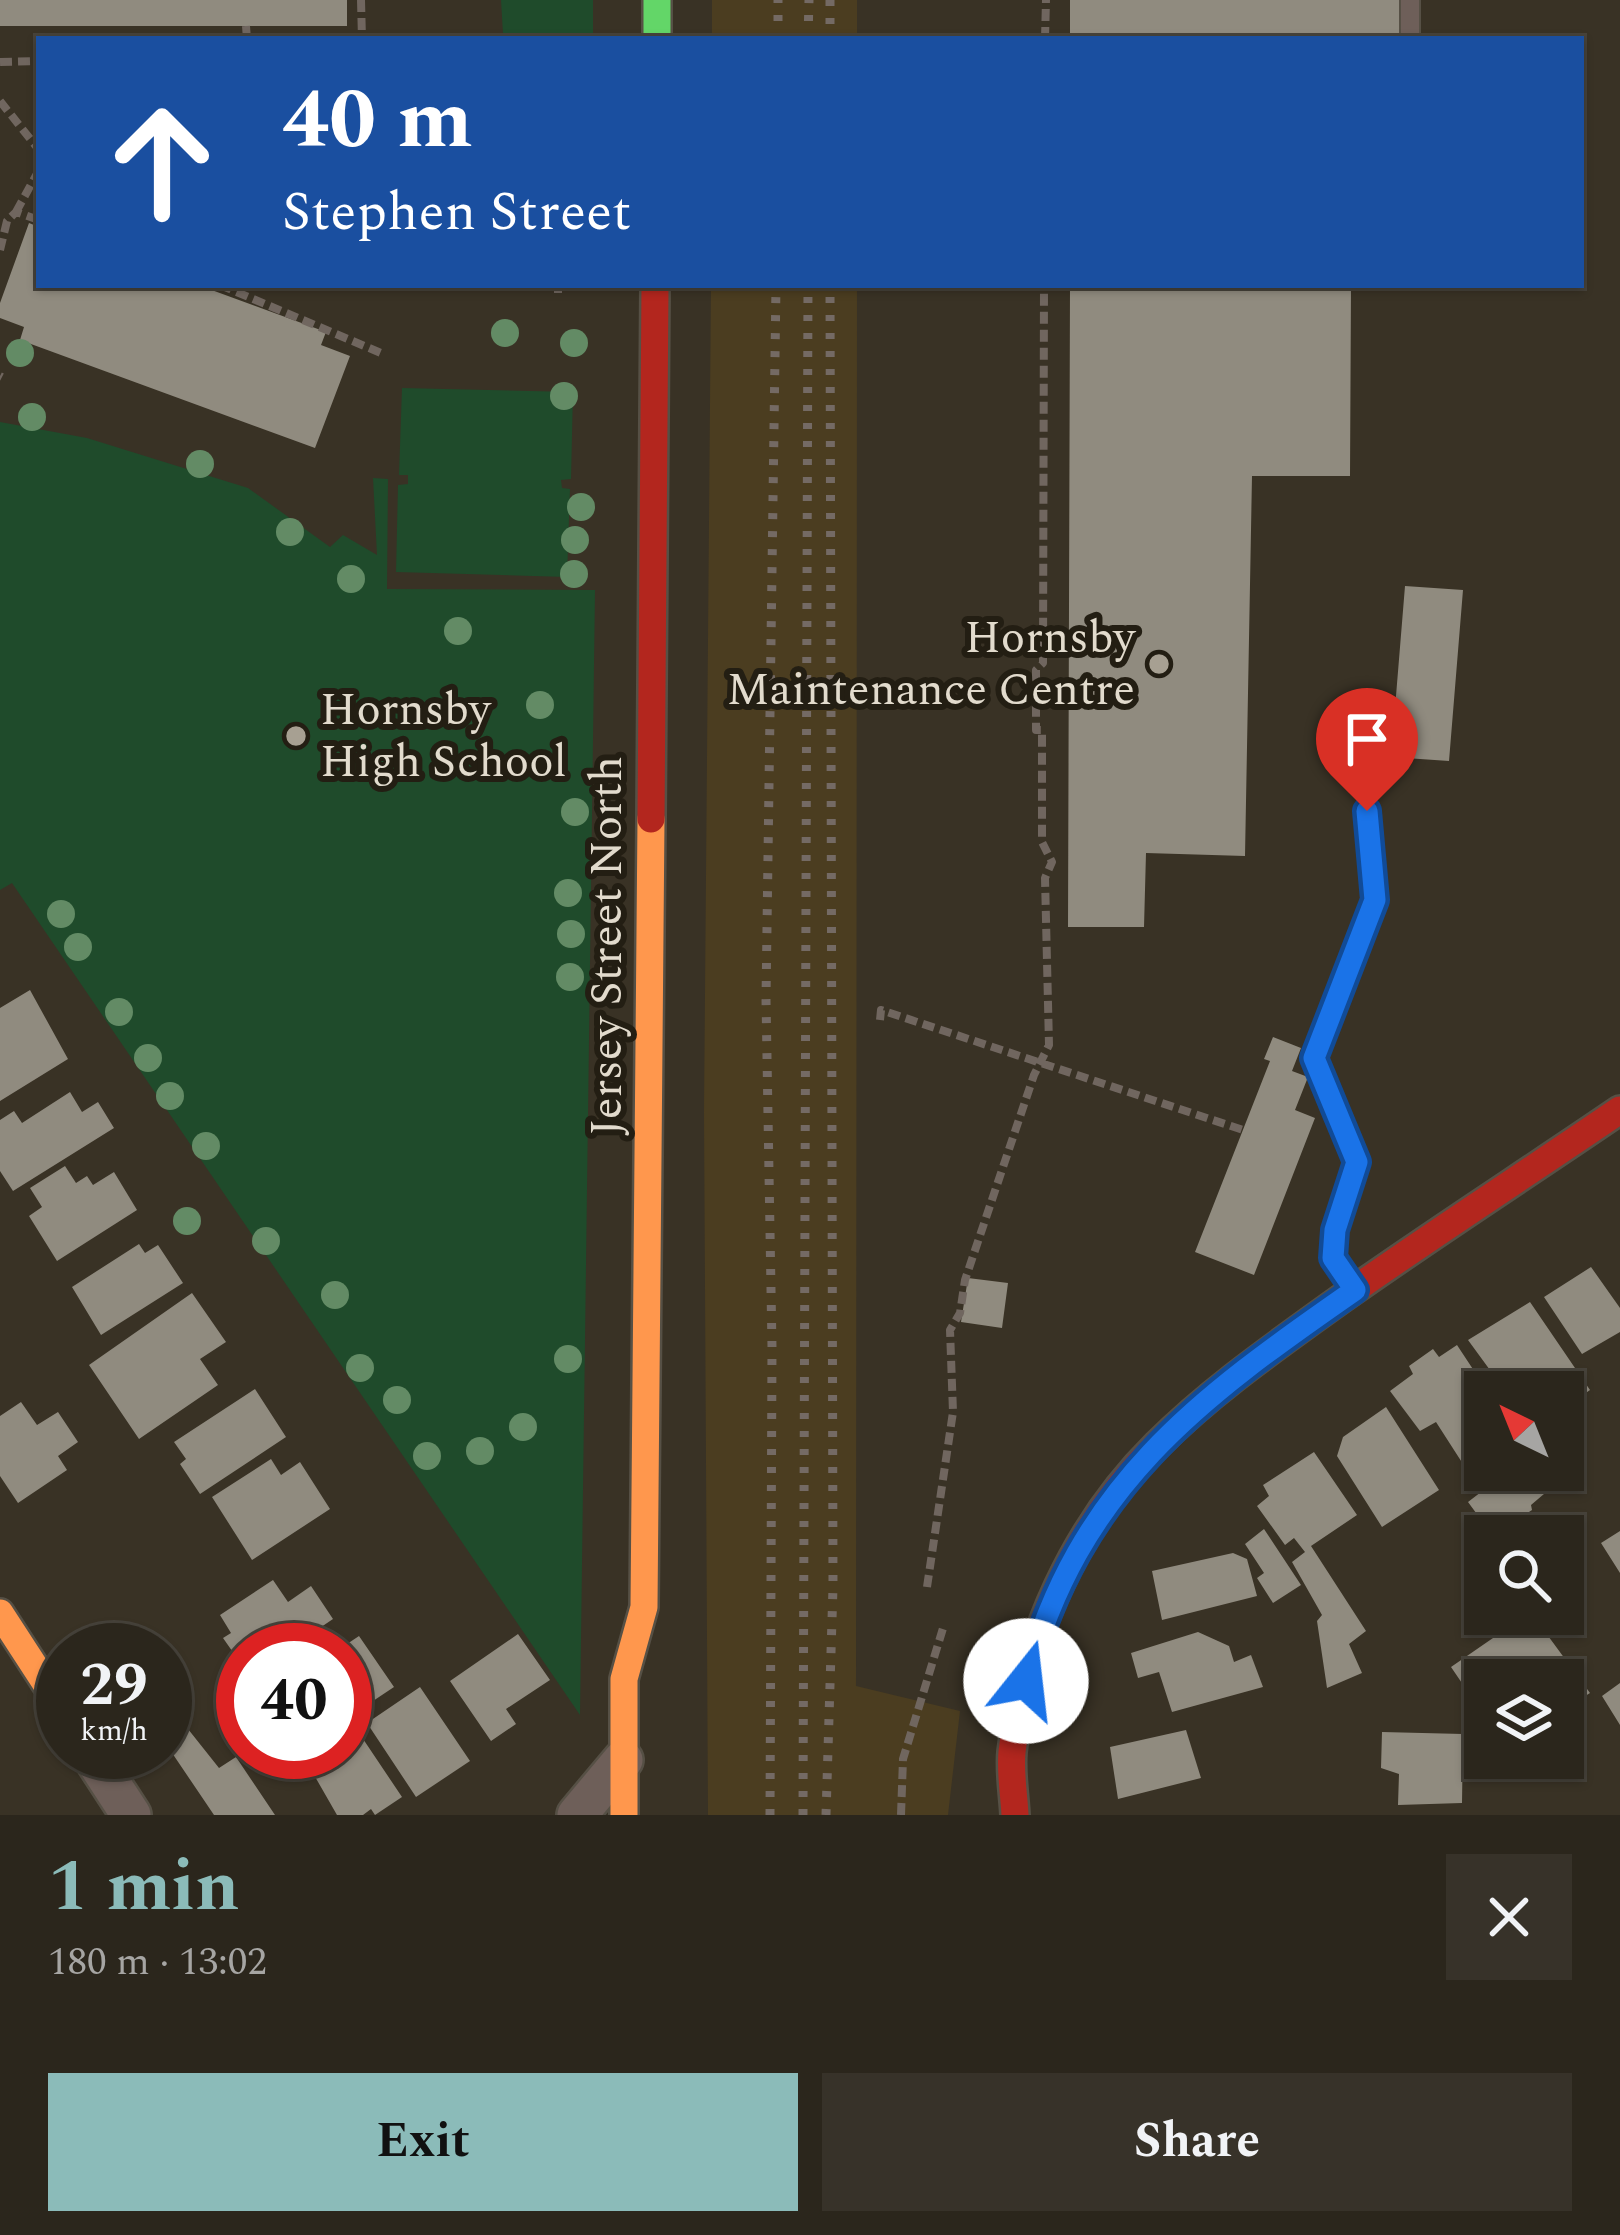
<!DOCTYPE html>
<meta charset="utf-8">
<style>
body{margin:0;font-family:Spectral,serif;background:#373229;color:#f1f3f6;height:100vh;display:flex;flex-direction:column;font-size:45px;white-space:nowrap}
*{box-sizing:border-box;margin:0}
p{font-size:39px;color:#a6a5a3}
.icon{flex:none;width:66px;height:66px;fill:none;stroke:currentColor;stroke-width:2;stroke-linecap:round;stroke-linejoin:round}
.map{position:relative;height:1815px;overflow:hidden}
.side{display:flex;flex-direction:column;background:#2b261c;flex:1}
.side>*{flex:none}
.hud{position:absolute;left:36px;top:36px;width:1548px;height:252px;border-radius:0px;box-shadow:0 3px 9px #0004,0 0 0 3px #47433b;background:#1a4fa0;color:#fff;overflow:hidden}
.needle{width:78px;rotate:317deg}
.buttons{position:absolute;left:1464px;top:1371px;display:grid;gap:24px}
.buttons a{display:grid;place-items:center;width:120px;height:120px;border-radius:0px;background:#2b261c;box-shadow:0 3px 9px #0004,0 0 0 3px #47433b;font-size:60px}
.speed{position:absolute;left:36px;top:1623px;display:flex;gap:24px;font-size:60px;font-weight:700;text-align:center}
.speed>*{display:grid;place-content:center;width:156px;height:156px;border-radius:50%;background:#2b261c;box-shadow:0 3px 9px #0004,0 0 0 3px #47433b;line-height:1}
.speed small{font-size:30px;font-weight:400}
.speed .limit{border:18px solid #d22;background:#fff;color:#111}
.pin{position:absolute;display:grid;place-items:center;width:102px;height:102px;color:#fff;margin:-123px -51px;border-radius:50% 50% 50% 0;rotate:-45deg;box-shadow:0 0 12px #0007}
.pin .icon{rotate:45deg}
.me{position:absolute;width:132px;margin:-66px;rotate:16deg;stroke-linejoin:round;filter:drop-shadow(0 0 9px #0008)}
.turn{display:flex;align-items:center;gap:42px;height:252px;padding:0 48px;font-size:54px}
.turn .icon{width:156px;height:156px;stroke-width:2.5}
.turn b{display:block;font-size:84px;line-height:102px}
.round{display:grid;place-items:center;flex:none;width:126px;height:126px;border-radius:0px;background:#373229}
.head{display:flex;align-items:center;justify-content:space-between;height:204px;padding:0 48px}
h1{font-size:72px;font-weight:700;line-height:90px;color:#8bbbb9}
.action{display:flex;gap:24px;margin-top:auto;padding:24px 48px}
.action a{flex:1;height:138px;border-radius:0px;background:#8bbbb9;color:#111;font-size:48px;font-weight:700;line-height:138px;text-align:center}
.action a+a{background:#373229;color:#f1f3f6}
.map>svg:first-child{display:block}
</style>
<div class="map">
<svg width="1620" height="1815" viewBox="0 0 1620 1815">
<rect width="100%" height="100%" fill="#393225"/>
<path fill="#4b3d20" d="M712,0H857V39H712Z
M711,285H857L856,1686L960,1711L948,1815H708L704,1112Z"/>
<path fill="#1f4b2b" d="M501,0H593V34H503Z
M402,388L573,392L571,479L561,480L562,488L570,489L567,577L396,572L398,485L408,484V475H399Z
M0,422L87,438L248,488L330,547L343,535L377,555L373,478L388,479L387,589L595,590L580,1715L12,883L0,890Z"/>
<path fill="#908b7f" d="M0,0H347V26H0Z
M1070,0H1403L1405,39H1070Z
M29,223L39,227V285H198L326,332L321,345L350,356L315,448L20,340L24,327L0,318V303Z
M1070,285H1351L1350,476H1252L1245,856L1146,853L1144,927H1068Z
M1405,586L1463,590L1449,761L1391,757Z
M30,990L68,1059L0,1101V1008Z
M1273,1037L1301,1048L1292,1071L1308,1077L1295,1110L1315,1118L1254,1275L1195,1252L1270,1061L1264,1059Z
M70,1092L82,1112L98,1102L114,1128L13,1191L0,1171V1120L14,1111L22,1123Z
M65,1166L76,1183L87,1176L93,1185L114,1172L137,1210L57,1261L29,1216L42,1207L30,1188Z
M139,1244L145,1253L158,1245L183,1283L101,1335L72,1287Z
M1591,1267L1620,1308V1332L1582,1354L1544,1297Z
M968,1278L1008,1283L1002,1328L961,1322Z
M192,1293L226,1342L200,1359L218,1385L139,1439L89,1365Z
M1530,1302L1590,1390L1563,1409V1392H1506L1468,1340Z
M1457,1345L1488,1392L1485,1470H1539L1551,1488L1531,1505L1532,1510L1493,1536L1468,1502L1481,1492L1436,1422L1420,1431L1390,1391L1413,1374L1409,1366L1433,1349L1439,1357Z
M255,1389L286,1437L200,1494L180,1464L186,1459L174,1442Z
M21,1402L37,1425L58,1412L78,1442L58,1456L67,1470L18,1503L0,1476V1416Z
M1386,1407L1439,1490L1382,1527L1337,1456L1343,1437Z
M1314,1452L1357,1515L1311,1546L1366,1631L1349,1644L1362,1673L1327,1688L1317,1621L1322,1615L1292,1562L1305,1552L1294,1538L1285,1545L1257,1506L1269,1496L1263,1485Z
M271,1459L281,1475L300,1462L330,1509L252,1560L212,1497Z
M1264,1529L1301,1585L1273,1603L1257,1578L1264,1573L1245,1544Z
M1620,1531V1573L1601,1543Z
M1233,1553L1247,1559L1257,1596L1162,1620L1152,1571Z
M273,1580L288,1602L311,1586L333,1619L287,1650H243L237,1658L223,1638L231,1633L220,1615Z
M1485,1601V1614H1532L1590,1693L1563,1710V1680H1485V1717L1451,1667L1493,1638L1475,1608Z
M1198,1632L1229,1646L1234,1662L1251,1655L1263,1687L1172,1712L1159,1672L1138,1678L1131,1653Z
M518,1634L550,1680L506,1709L516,1724L491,1741L450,1681Z
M359,1636L394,1687L355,1713L345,1698V1650H338Z
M1620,1683V1725L1602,1696Z
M420,1687L470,1761L416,1797L367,1723Z
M351,1721L402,1797L375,1815L371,1809L363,1815H337L302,1754L345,1752V1725Z
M188,1729L219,1768L236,1757L275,1815H214L166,1744Z
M1186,1730L1201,1778L1118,1799L1110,1747Z
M1382,1732L1463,1734L1462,1803L1398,1805L1399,1774L1381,1768Z"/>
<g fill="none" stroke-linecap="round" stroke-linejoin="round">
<g stroke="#565045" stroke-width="22">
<path id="lane" d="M1410,0V34
M1352,1286L1333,1258L1335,1230L1357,1162L1314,1058L1375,900L1367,811"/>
</g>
<g stroke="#565045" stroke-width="44">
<path id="street" d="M90,1752L131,1815
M577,1815L623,1760"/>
</g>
<g stroke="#565045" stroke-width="32">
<path id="fast" d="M657,0V39"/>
</g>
<g stroke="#565045" stroke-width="32">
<path id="slow" d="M0,1613L63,1710
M624,1815V1679L644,1607L651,819"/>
</g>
<g stroke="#565045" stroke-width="32">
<path id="jam" d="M651,819L655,285
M1015,1815C1014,1794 1010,1773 1012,1752C1024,1639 1076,1525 1157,1445C1210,1392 1273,1348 1334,1304C1428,1237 1525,1175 1620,1110"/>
</g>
<path stroke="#70665f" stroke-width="8" stroke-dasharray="12 6" stroke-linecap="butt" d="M361,0L362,39
M246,26L247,39
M1045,39L1046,0
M0,62L39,61
M0,101L39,150
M16,212L39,170
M0,250L7,221L16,212L39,220
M220,285L381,353
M558,293V285
M0,376L2,377
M880,1020L881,1010L1243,1130
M927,1587L953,1412L950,1330L960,1313L965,1280L1034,1075L1049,1045L1045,878L1052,862L1042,842V730H1036V670L1043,663L1044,285
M901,1815L903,1759L944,1625"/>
<use href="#lane" stroke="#6e5f59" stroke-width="18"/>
<use href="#street" stroke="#6e5f59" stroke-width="39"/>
<use href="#fast" stroke="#63d668" stroke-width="27"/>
<use href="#slow" stroke="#ff974d" stroke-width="27"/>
<use href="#jam" stroke="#b3261e" stroke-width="27"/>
<path stroke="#746a64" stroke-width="9" stroke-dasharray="6 12" stroke-linecap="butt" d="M830,0V39
M778,39V0
M808,39L809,0
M770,1815L772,1347L766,999L776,285
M803,1815L808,285
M826,1815L833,1587L830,285"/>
</g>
<g fill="#638b65">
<circle cx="505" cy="333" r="14"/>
<circle cx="574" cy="343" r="14"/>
<circle cx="20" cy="353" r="14"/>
<circle cx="564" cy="396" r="14"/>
<circle cx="32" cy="417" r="14"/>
<circle cx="200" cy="464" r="14"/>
<circle cx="581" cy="507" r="14"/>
<circle cx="290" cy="532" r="14"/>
<circle cx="575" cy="540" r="14"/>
<circle cx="574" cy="574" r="14"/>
<circle cx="351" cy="579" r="14"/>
<circle cx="458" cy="631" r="14"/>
<circle cx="540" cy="705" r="14"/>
<circle cx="575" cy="812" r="14"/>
<circle cx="568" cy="893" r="14"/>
<circle cx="61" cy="914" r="14"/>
<circle cx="571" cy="934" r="14"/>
<circle cx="78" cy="947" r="14"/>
<circle cx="570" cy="977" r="14"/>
<circle cx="119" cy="1012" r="14"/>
<circle cx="148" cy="1058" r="14"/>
<circle cx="170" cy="1096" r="14"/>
<circle cx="206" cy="1146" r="14"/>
<circle cx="187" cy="1221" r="14"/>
<circle cx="266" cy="1241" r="14"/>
<circle cx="335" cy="1295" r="14"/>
<circle cx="568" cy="1359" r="14"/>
<circle cx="360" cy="1368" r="14"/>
<circle cx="397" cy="1400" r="14"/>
<circle cx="523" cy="1427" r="14"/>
<circle cx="480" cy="1451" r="14"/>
<circle cx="427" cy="1456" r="14"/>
</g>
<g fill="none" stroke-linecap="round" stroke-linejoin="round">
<g stroke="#114b97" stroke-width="30">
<path id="route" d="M1026,1681C1078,1486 1198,1399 1355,1290L1333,1258L1335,1230L1357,1162L1314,1058L1375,900L1367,811"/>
</g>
<use href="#route" stroke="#1a73e8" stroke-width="21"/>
</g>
<g fill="#a7a092" stroke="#231e13" stroke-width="4.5">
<circle cx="1159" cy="664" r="12"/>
<circle cx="296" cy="736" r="12"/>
</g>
<g text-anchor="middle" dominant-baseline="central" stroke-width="12" stroke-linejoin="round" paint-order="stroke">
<g font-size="45" fill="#e2dbcd" stroke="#231e13" text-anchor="end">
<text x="1135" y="638">Hornsby<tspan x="1135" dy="52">Maintenance Centre</tspan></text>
<text x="320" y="710" text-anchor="start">Hornsby<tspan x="320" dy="52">High School</tspan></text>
</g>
<g font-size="45" fill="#e2dbcd" stroke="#231e13">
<text transform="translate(607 946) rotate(-90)">Jersey Street North</text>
</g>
</g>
</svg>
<div class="buttons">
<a><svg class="needle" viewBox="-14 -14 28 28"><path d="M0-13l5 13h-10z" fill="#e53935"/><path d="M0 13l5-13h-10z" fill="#a6a5a3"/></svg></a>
<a><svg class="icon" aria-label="search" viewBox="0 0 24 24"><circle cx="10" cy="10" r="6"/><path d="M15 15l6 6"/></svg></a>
<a><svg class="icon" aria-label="layers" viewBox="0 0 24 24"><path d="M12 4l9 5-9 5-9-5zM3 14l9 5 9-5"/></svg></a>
</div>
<div class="speed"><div>29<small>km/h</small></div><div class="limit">40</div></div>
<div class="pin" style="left:1367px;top:811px;background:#d93025"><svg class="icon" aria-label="arrive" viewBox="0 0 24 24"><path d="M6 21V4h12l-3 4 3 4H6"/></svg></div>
<svg class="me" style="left:1026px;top:1681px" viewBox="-20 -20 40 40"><circle r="19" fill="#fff"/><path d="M0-13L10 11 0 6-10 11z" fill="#1a73e8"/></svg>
<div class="hud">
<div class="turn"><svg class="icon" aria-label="ahead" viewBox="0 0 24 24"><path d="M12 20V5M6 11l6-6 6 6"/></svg><div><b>40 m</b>Stephen Street</div></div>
</div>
</div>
<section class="side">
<div class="head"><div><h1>1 min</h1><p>180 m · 13:02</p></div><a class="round"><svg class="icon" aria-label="close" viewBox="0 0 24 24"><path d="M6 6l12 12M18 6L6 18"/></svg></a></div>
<div class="action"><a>Exit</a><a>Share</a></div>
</section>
